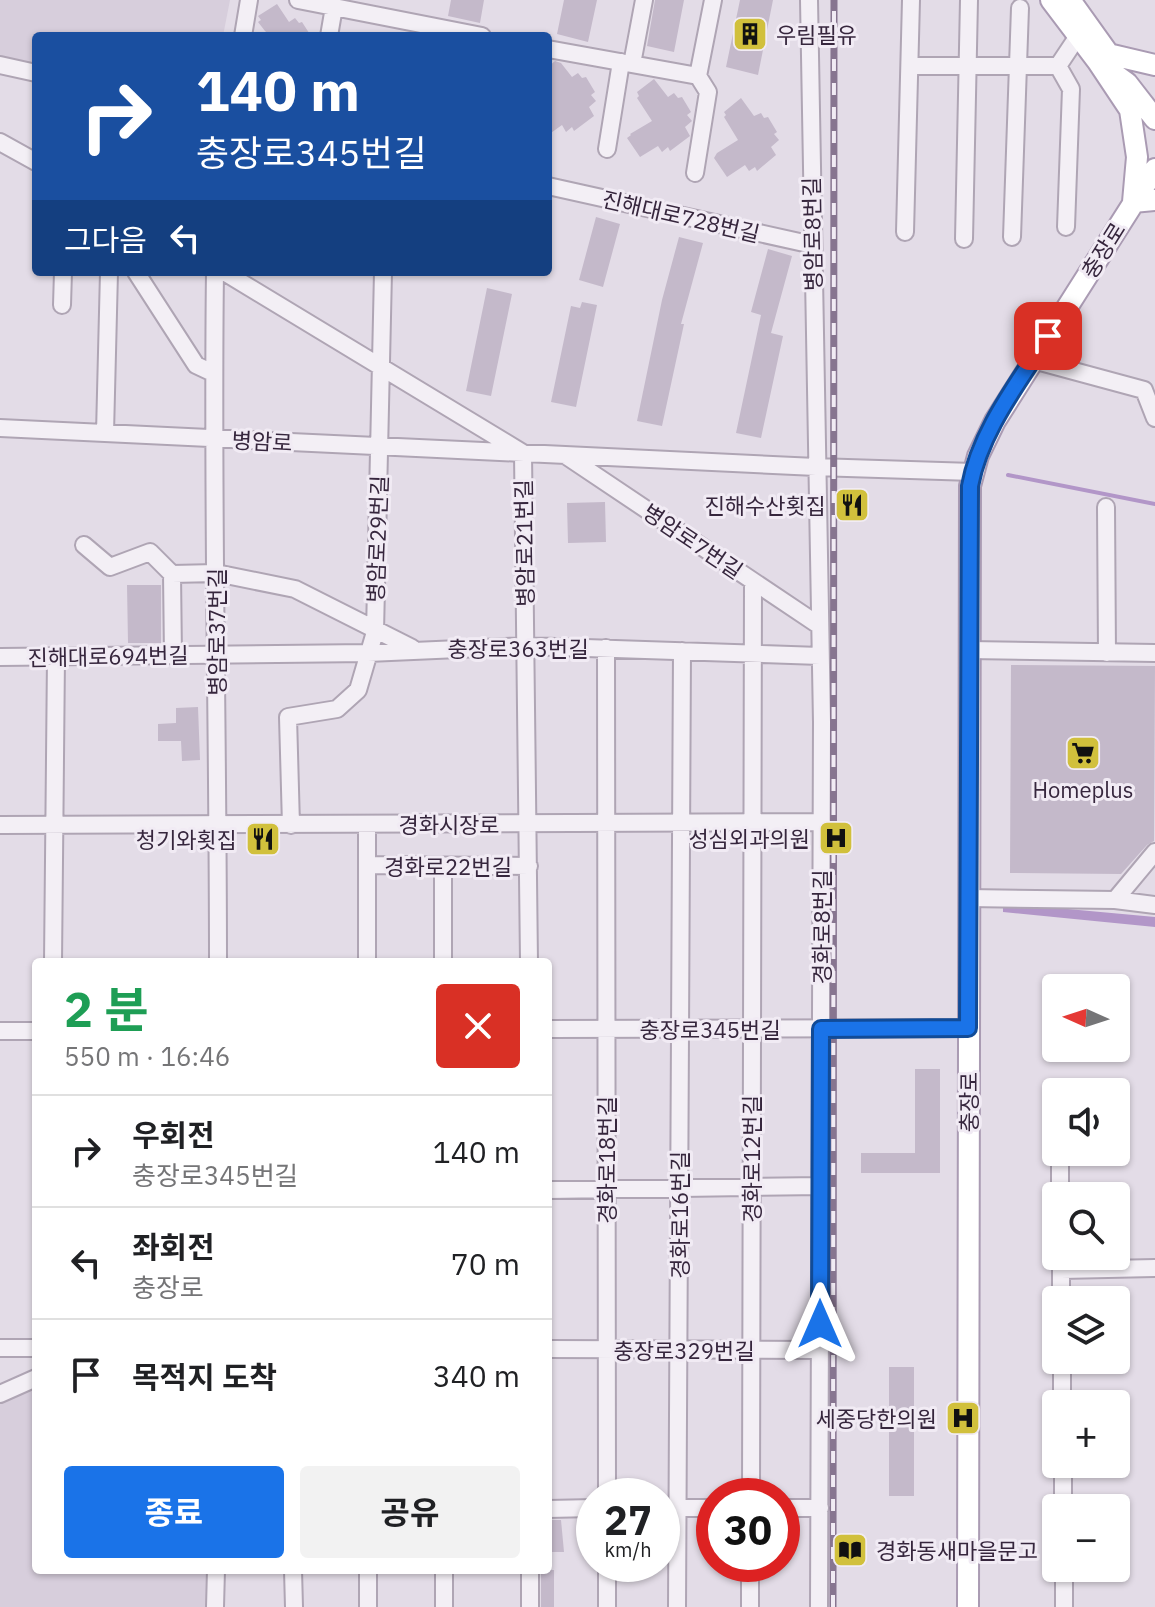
<!DOCTYPE html>
<html lang="ko">
<meta charset="utf-8">
<style>
body{margin:0;font-family:"IBM Plex Sans","Noto Sans KR",sans-serif;background:#f2f2f2;color:#202124;height:100vh;display:flex;flex-direction:column;font-size:30px;white-space:nowrap}
*{box-sizing:border-box;margin:0}
p{font-size:26px;color:#757577}
.icon{flex:none;width:44px;height:44px;fill:none;stroke:currentColor;stroke-width:2;stroke-linecap:round;stroke-linejoin:round}
.map{position:relative;flex:1;overflow:hidden}
.details{position:absolute;left:32px;top:958px;width:520px;height:616px;display:flex;flex-direction:column;background:#fff;border-radius:8px;box-shadow:0 2px 6px #0004}
.details>*{flex:none}
.banner{position:absolute;left:32px;top:32px;width:520px;height:244px;border-radius:8px;box-shadow:0 2px 6px #0004;background:#1a4fa0;color:#fff;overflow:hidden}
.needle{width:52px;rotate:273deg}
.tools{position:absolute;left:1042px;top:974px;display:grid;gap:16px}
.tools a{display:grid;place-items:center;width:88px;height:88px;border-radius:8px;background:#fff;box-shadow:0 2px 6px #0004;font-size:40px}
.speed{position:absolute;left:576px;top:1478px;display:flex;gap:16px;font-size:40px;font-weight:700;text-align:center}
.speed>*{display:grid;place-content:center;width:104px;height:104px;border-radius:50%;background:#fff;box-shadow:0 2px 6px #0004;line-height:1}
.speed small{font-size:20px;font-weight:400}
.speed .limit{border:12px solid #d22;background:#fff;color:#111}
.pin{position:absolute;display:grid;place-items:center;width:68px;height:68px;color:#fff;margin:-34px;border-radius:16px;box-shadow:0 4px 12px #0006}
.me{position:absolute;width:88px;margin:-44px;rotate:0deg;stroke-linejoin:round;filter:drop-shadow(0 0 6px #0008)}
.turn{display:flex;align-items:center;gap:28px;height:168px;padding:0 32px;font-size:36px}
.turn .icon{width:104px;height:104px;stroke-width:2.5}
.turn b{display:block;font-size:56px;line-height:68px}
.then{display:flex;align-items:center;height:76px;padding:0 32px;background:#0003;gap:16px;font-size:30px}
.round{display:grid;place-items:center;flex:none;width:84px;height:84px;border-radius:8px;background:#f2f2f2}
.headline{display:flex;align-items:center;justify-content:space-between;height:136px;padding:0 32px}
h1{font-size:48px;font-weight:700;line-height:60px;color:#1e9e55}
.cta{display:flex;gap:16px;margin-top:auto;padding:16px 32px}
.cta a{flex:1;height:92px;border-radius:8px;background:#1a73e8;color:#fff;font-size:32px;font-weight:700;line-height:92px;text-align:center}
.cta a+a{background:#f2f2f2;color:#202124}
ul{padding:0;list-style:none}
li{display:flex;align-items:center;gap:24px;height:112px;padding:0 32px;border-top:2px solid #e0e0e0}
li div{flex:1}
li b{display:block;font-size:30px}
li em{font-style:normal}
.map>svg:first-child{display:block}
</style>
<div class="map">
<svg width="1155" height="1607" viewBox="0 0 1155 1607">
<rect width="100%" height="100%" fill="#e3dce7"/>
<path fill="#d7cedc" d="M0,0H230L223,36H36V67L0,57Z
M36,1382V1570H212L211,1607H0V1395Z"/>
<path fill="#b296c8" d="M1003,903L1155,917V927L1003,912Z"/>
<g fill="none" stroke-linecap="round" stroke-linejoin="round">
<path stroke="#b296c8" stroke-width="4" d="M1008,475L1155,504"/>
</g>
<path fill="#c4b9ca" d="M451,0H484L480,23L448,16Z
M564,0H597L588,42L557,34Z
M655,0H684L674,52L647,46Z
M740,0H773L758,75L726,67Z
M277,4L289,22L295,18L299,23L302,22L311,36H271L265,31L258,22L261,20L258,16Z
M555,61L561,63L572,77L578,73L582,78L586,77L595,92L591,95L596,101L589,107L594,116L574,131L572,127L566,132L562,125L548,135V67Z
M654,79L668,97L674,93L678,98L682,97L691,112L687,115L692,121L685,127L690,136L670,151L668,147L662,152L658,146L640,157L627,138L631,135L630,134L652,121L637,98L639,96L637,92Z
M741,98L754,116L761,113L764,118L768,117L777,132L774,134L779,140L771,147L776,155L757,171L755,167L749,171L745,165L727,177L714,158L717,153L738,140L724,117L726,115L724,112Z
M596,217L620,224L603,287L579,280Z
M679,237L703,243L681,324H684L662,426L637,421L662,300Z
M768,249L792,256L771,333L783,336L761,438L736,433L761,315L751,312Z
M487,288L512,294L491,396L466,391Z
M582,302L597,305L576,407L551,402L571,306L580,308Z
M605,502L606,542L568,543L567,503Z
M127,585H161V643H128Z
M1011,665L1155,666L1154,841L1147,845L1121,874L1010,873Z
M198,707L200,760L182,761L181,741H158V724L176,723V708Z
M915,1069H940V1173H861V1153H915Z
M889,1367H914V1496H889Z
M548,1520H561L564,1552H548Z
M541,1570H554V1607H541Z"/>
<g fill="none" stroke-linecap="round" stroke-linejoin="round">
<g stroke="#afa5b4" stroke-width="20">
<path id="minor" d="M298,0L482,36
M809,0L822,722L819,1607
M243,36L249,0
M329,36L334,7
M548,49L698,76L708,92L695,173
M632,64L644,0
M0,65L36,73
M910,66H1058L1071,89L1066,227
M1058,66L1078,36
M698,76L713,0
M0,142L36,162
M607,149L621,62
M548,186L813,245
M905,232L911,0
M1012,237L1020,8
M964,239L969,0
M136,272L196,365L213,373
M215,272C212,502 218,732 218,962
M224,272L523,453L529,962
M62,305L63,272
M1033,360L1144,390L1155,418
M0,428L816,467L973,472
M105,433L109,272
M565,455L820,626
M1106,507L1107,653
M84,545L110,567L150,552L172,574L216,573L295,589L412,648
M172,574L173,656
M606,648L607,1496
M969,650L1155,653
M0,657L368,653L526,646L820,656
M0,825L822,822
M291,825L288,717L337,709L358,690L375,632L383,272
M367,825V962
M367,865L529,866
M443,866V962
M968,898L1115,900L1155,905
M1115,900L1155,852
M53,962L56,657
M548,1029L968,1028
M0,1031H36
M1060,1152V1196
M548,1190L821,1186
M1061,1256V1300
M1061,1270L1155,1268
M0,1348H36
M548,1349L820,1350
M1062,1360V1404
M0,1394L36,1378
M1063,1464V1508
M751,1496L753,581
M662,1508H714
M782,1508H820
M548,1509L594,1508
M607,1564V1607
M1064,1568V1607
M293,1570L294,1607
M368,1570V1607
M444,1570V1607
M530,1570V1607
M215,1607L216,1570
M677,1607L682,651
M750,1607V1564"/>
</g>
<g stroke="#aa9bb3" stroke-width="24">
<path id="major" d="M1051,0L1098,62L1127,83L1155,119
M1070,0L1108,53
M1108,54L1155,65
M1098,62L1130,110L1137,157L1133,202L1155,200
M968,1607L970,486L978,456L995,421L1155,169"/>
</g>
<use href="#minor" stroke="#f3eff5" stroke-width="16"/>
<use href="#major" stroke="#fff" stroke-width="20"/>
<g stroke="#877590" stroke-width="7">
<path id="rail" d="M833,1607L834,0"/>
</g>
<use href="#rail" stroke="#f1ebf4" stroke-width="4" stroke-dasharray="12" stroke-linecap="butt"/>
</g>
<g fill="none" stroke-linecap="round" stroke-linejoin="round">
<g stroke="#114b97" stroke-width="20">
<path id="route" d="M820,1324L821,1029L968,1028L970,486C980,431 1019,382 1048,336"/>
</g>
<use href="#route" stroke="#1a73e8" stroke-width="14"/>
</g>
<defs>
<g id="building-square" transform="scale(1.8)"><rect x="-9" y="-9" width="18" height="18" rx="4" fill="#d1c03c" stroke="#f1ebf4"/><path d="M-4-6H4V6H1V3H-1V6H-4ZM-2.5-4.3h1.7v1.8h-1.7ZM.8-4.3h1.7v1.8H.8ZM-2.5-1h1.7V.8h-1.7ZM.8-1h1.7V.8H.8Z" fill="#111"/></g>
<g id="restaurant-square" transform="scale(1.8)"><rect x="-9" y="-9" width="18" height="18" rx="4" fill="#d1c03c" stroke="#f1ebf4"/><path d="M-5-6h1v4h1v-4h1v4h1v-4h1v5L-1.5 .5V6h-2V.5L-5-1ZM5-6V6H3V1.5H1.5Q1.5-4 5-6Z" fill="#111"/></g>
<g id="supermarket-square" transform="scale(1.8)"><rect x="-9" y="-9" width="18" height="18" rx="4" fill="#d1c03c" stroke="#f1ebf4"/><path d="M-6-5.5h2.5l.6 2H6L4.5 2H-2.5L-4.4-4H-6ZM-1.5 3.2a1.3 1.3 0 1 0 .1 0ZM3 3.2a1.3 1.3 0 1 0 .1 0Z" fill="#111"/></g>
<g id="hospital-square" transform="scale(1.8)"><rect x="-9" y="-9" width="18" height="18" rx="4" fill="#d1c03c" stroke="#f1ebf4"/><path d="M-5-5h3v3.5h4V-5h3V5h-3V1.5h-4V5h-3Z" fill="#111"/></g>
<g id="library-square" transform="scale(1.8)"><rect x="-9" y="-9" width="18" height="18" rx="4" fill="#d1c03c" stroke="#f1ebf4"/><path d="M-6-4Q-3-5.5-.7-3.5V5Q-3 3-6 4ZM6-4Q3-5.5 .7-3.5V5Q3 3 6 4Z" fill="#111"/></g>
</defs>
<g fill-rule="evenodd">
<use href="#building-square" x="750" y="34"/>
<use href="#restaurant-square" x="852" y="505"/>
<use href="#supermarket-square" x="1083" y="753"/>
<use href="#hospital-square" x="836" y="838"/>
<use href="#restaurant-square" x="263" y="839"/>
<use href="#hospital-square" x="963" y="1418"/>
<use href="#library-square" x="850" y="1550"/>
</g>
<g text-anchor="middle" dominant-baseline="central" stroke-width="6" stroke-linejoin="round" paint-order="stroke">
<g font-size="22" fill="#36263d" stroke="#f1ebf4" text-anchor="end">
<text x="776" y="34" text-anchor="start">우림필유</text>
<text x="826" y="505">진해수산횟집</text>
<text x="1083" y="789" text-anchor="middle">Homeplus</text>
<text x="810" y="838">성심외과의원</text>
<text x="237" y="839">청기와횟집</text>
<text x="937" y="1418">세중당한의원</text>
<text x="876" y="1550" text-anchor="start">경화동새마을문고</text>
</g>
<g font-size="22" fill="#36263d" stroke="#f1ebf4">
<text transform="translate(681 216) rotate(13)">진해대로728번길</text>
<text transform="translate(812 234) rotate(-91)">병암로8번길</text>
<text transform="translate(1103 250) rotate(-58)">충장로</text>
<text transform="translate(262 441) rotate(3)">병암로</text>
<text transform="translate(377 539) rotate(-88)">병암로29번길</text>
<text transform="translate(693 541) rotate(34)">병암로7번길</text>
<text transform="translate(524 543) rotate(-91)">병암로21번길</text>
<text transform="translate(216 632) rotate(-90)">병암로37번길</text>
<text x="518" y="648">충장로363번길</text>
<text transform="translate(108 656) rotate(-1)">진해대로694번길</text>
<text x="449" y="824">경화시장로</text>
<text x="448" y="866">경화로22번길</text>
<text transform="translate(821 927) rotate(-90)">경화로8번길</text>
<text x="710" y="1029">충장로345번길</text>
<text transform="translate(968 1102) rotate(-90)">충장로</text>
<text transform="translate(751 1159) rotate(-90)">경화로12번길</text>
<text transform="translate(606 1160) rotate(-90)">경화로18번길</text>
<text transform="translate(679 1215) rotate(-90)">경화로16번길</text>
<text x="684" y="1350">충장로329번길</text>
</g>
</g>
</svg>
<div class="tools">
<a><svg class="needle" viewBox="-14 -14 28 28"><path d="M0-13l5 13h-10z" fill="#e53935"/><path d="M0 13l5-13h-10z" fill="#757577"/></svg></a>
<a><svg class="icon" aria-label="sound" viewBox="0 0 24 24"><path d="M4 9h4l5-4v14l-5-4H4zM17 9q2 3 0 6"/></svg></a>
<a><svg class="icon" aria-label="search" viewBox="0 0 24 24"><circle cx="10" cy="10" r="6"/><path d="M15 15l6 6"/></svg></a>
<a><svg class="icon" aria-label="layers" viewBox="0 0 24 24"><path d="M12 4l9 5-9 5-9-5zM3 14l9 5 9-5"/></svg></a>
<a>+</a>
<a>−</a>
</div>
<div class="speed"><div>27<small>km/h</small></div><div class="limit">30</div></div>
<div class="pin" style="left:1048px;top:336px;background:#d93025"><svg class="icon" aria-label="arrive" viewBox="0 0 24 24"><path d="M6 21V4h12l-3 4 3 4H6"/></svg></div>
<svg class="me" style="left:820px;top:1324px" viewBox="-20 -20 40 40"><path d="M0-17L14 15 0 8-14 15z" fill="#1a73e8" stroke="#fff" stroke-width="4"/></svg>
<div class="banner">
<div class="turn"><svg class="icon" aria-label="right" viewBox="0 0 24 24"><path d="M7 20v-9h11M14 6l5 5-5 5"/></svg><div><b>140 m</b>충장로345번길</div></div>
<div class="then">그다음<svg class="icon" aria-label="left" viewBox="0 0 24 24"><path d="M17 20v-9H6M10 6l-5 5 5 5"/></svg></div>
</div>
<section class="details">
<div class="headline"><div><h1>2 분</h1><p>550 m · 16:46</p></div><a class="round" style="background:#d93025;color:#fff"><svg class="icon" aria-label="close" viewBox="0 0 24 24"><path d="M6 6l12 12M18 6L6 18"/></svg></a></div>
<ul>
<li><svg class="icon" aria-label="right" viewBox="0 0 24 24"><path d="M7 20v-9h11M14 6l5 5-5 5"/></svg><div><b>우회전</b><p>충장로345번길</p></div><em>140 m</em></li>
<li><svg class="icon" aria-label="left" viewBox="0 0 24 24"><path d="M17 20v-9H6M10 6l-5 5 5 5"/></svg><div><b>좌회전</b><p>충장로</p></div><em>70 m</em></li>
<li><svg class="icon" aria-label="arrive" viewBox="0 0 24 24"><path d="M6 21V4h12l-3 4 3 4H6"/></svg><div><b>목적지 도착</b></div><em>340 m</em></li>
</ul>
<div class="cta"><a>종료</a><a>공유</a></div>
</section>
</div>
